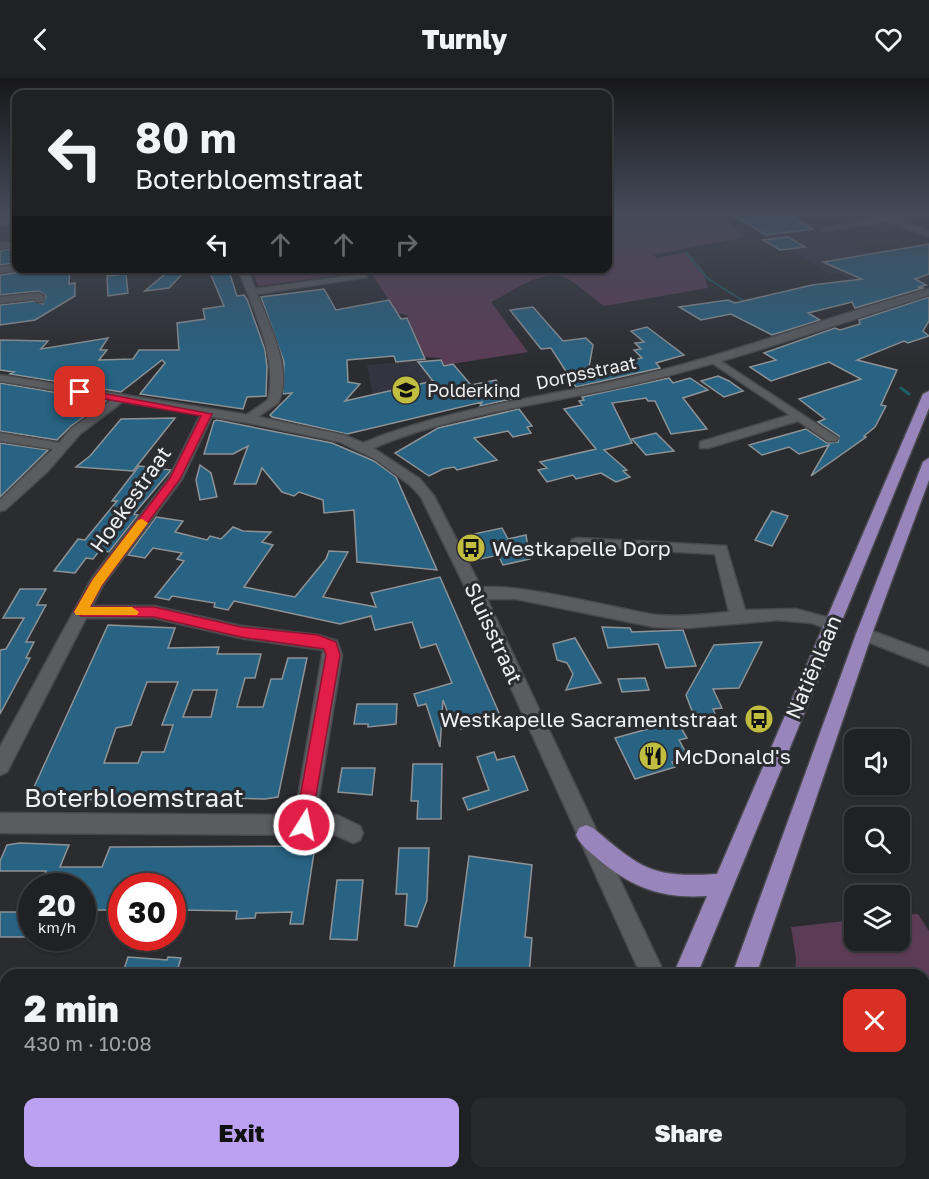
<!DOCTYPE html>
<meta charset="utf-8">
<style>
body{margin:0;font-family:"Golos Text",sans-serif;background:#28292c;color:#f1f3f6;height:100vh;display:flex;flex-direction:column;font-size:22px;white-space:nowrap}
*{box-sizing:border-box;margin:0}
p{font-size:20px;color:#a2a3a6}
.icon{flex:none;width:33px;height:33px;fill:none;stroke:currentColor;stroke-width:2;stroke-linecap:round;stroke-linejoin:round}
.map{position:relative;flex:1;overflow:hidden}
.drawer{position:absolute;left:0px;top:891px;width:930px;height:210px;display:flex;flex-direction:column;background:#202124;border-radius:18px 18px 0 0;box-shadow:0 2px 4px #0004,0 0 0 2px #3d3e41}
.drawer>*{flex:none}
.guide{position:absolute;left:12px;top:12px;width:600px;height:183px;border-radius:12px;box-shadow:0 2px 4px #0004,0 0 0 2px #3d3e41;background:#202124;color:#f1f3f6;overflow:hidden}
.buttons{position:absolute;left:844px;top:651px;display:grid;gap:12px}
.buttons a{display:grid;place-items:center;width:66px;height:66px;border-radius:12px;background:#202124;box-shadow:0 2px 4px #0004,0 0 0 2px #3d3e41;font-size:30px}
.speed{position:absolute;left:18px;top:795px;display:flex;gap:12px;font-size:30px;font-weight:700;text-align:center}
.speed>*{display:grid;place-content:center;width:78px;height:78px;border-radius:50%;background:#202124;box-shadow:0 2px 4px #0004,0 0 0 2px #3d3e41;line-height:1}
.speed small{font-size:15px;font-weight:400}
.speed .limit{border:9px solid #d22;background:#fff;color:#111}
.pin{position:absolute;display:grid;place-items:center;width:51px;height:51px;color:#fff;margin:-26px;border-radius:12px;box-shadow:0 3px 9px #0006}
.me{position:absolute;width:66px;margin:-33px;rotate:10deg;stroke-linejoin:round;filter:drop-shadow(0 0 4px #0008)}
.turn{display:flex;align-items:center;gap:21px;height:126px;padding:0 24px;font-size:27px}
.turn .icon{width:78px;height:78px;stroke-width:2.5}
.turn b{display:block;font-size:42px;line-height:51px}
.lanes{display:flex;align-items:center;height:57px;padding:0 24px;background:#0003;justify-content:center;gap:30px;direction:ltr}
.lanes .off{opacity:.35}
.round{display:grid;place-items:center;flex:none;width:63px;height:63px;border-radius:12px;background:#28292c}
.summary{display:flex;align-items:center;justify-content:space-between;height:102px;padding:0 24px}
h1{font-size:36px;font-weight:800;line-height:45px}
.cta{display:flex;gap:12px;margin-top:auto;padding:12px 24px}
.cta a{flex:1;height:69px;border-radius:12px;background:#bca0f2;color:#111;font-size:24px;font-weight:800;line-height:69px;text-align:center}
.cta a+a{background:#28292c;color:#f1f3f6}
header{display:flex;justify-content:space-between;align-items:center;height:78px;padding:0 24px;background:#202124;font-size:27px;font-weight:800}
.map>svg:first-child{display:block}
</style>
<header><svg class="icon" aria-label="back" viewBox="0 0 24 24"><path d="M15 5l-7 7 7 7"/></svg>Turnly<svg class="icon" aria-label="heart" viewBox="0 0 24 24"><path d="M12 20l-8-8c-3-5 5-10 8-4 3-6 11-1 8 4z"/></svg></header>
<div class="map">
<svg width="929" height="1101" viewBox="0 0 929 1101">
<rect width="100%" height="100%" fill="#2b2c30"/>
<path fill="#32353f" d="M727,134H791L876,178L929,195V208L894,218L858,207L839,195L830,196Z
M417,283L452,326L379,331L372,314L367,287Z"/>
<path fill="#5b3c56" d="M608,134H717L745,159L653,177L657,180L687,174L702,191L708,210L604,228C592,220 582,210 570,202C545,187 512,214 491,224L528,274L445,287L440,280L424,279L407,237L397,235L370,193L258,208L252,191L608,190Z
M918,836L929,853V1101H797L794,1095H924V897H795L796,880L791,849L855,842V862H900V837Z"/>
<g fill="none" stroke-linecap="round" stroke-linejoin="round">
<path stroke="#1d5d63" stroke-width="2" d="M686,175L707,200L742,222"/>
<path stroke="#1d5d63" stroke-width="3" d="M901,310L909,316"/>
</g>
<path fill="#286383" stroke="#8e9396" stroke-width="1.5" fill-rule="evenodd" d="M762,134H782L813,151L766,157L734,138Z
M788,159L805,169L780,172L763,162Z
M929,166V196L915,201L926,207L919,209L923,210L855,230L852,224L808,235L820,242L772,257L731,236L701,242L679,229L728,222L735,225L812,207L862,201L823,184Z
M16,170V185L0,187V173Z
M48,190H70L69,206L75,205V218L35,242L0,247V227L34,223L43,226L46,218L39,213L0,217V197Z
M172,190H188L169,210L145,213Z
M208,190H228L237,218L244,217L247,221L265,272L267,289L266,318L247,319L243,331L140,316L165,285L162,282L121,314L10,296L14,294L0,292V262L48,263L41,271L108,260L100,272H107L99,282L133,281L139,272H179L177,245L205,241L203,231L224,228Z
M126,196L128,215L108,218L107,198Z
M324,211L336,232L389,222L401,241L407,240L425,281L396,284L394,278L347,282L348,304L360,306L345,323L433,303L418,284L441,282L444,288L453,286L471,307L496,302L511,321L480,328L482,324L347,356L272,339L270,337L292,315L283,316L284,284L261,219Z
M929,219V243L923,253L929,258L908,265L904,263L857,282L897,292L881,327L886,328L875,349L864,358L866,359L811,398L829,367L799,376L789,369L762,377L749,367L806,351L827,365L838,364L839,358L818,344L825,341L799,321L861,301L829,284L771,303L750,289L776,282L764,275L835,250L840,252L860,246L859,242Z
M533,229L563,263L586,260L593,267L589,289L642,280L634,272L641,271L635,265L644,264L631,253L647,249L684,277L656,285L660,290L576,309L551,270L541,271L510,232Z
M718,298L729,303L743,313L724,319L701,303Z
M669,300L673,305L690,300L708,312L683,320L707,351L671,356L655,323H648L646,320L612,325L632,365L604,372L627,392L623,393L630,399L616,404L601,395L576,401L573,397L547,404L538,392L547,390L540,384L596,371L564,331L582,327L579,323L584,322L582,319Z
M0,305L106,323L71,348L57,362L0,353Z
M519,331L532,348L527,349L531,355L513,359L508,353L474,360L497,382L457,392L454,389L443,391L429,398L395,375L438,350Z
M175,340L133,393L76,389L90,378L121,341Z
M217,342L332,365L374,383L396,399L437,492L357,484L354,432L324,435L323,422L299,414L294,418L282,414L262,390L256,406H234L248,368L233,376H204L214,343Z
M656,355L674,373L646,377L632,361Z
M0,365L48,372L0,419Z
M200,387L211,395L217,419L200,422L196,402Z
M139,388L171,392L134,436L138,437L109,474L100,472L93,481L86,480L75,495L54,493L78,461L85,462L117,423H112Z
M772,433L788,438L772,468L755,462Z
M156,439L183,443L175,454L207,462L210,458L221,461L233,449L243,453L271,454L262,464L273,467L244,509L295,519L326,481L329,473L348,474L323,519L376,529L371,515L440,499L502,642L461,651V646L453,648L443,622L440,669L426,626L418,628L414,616L452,605L436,566L421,570L412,544L375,552L371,538L340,546L234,523L228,532L214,529L215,525L172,518L169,522L155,519L184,483L177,481L182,475L153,470L145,480L128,477Z
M502,450L508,461L526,457L530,481L503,487L498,477L481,481L469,457Z
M20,511H46L37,527H46L26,564H34L26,580H30L0,636V572L6,571L24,540H3Z
M108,547L175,550L168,570L219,569L217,576H261L255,600H245L237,629H263L271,601H282L288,580H307L278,719L265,721L176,719L174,724L29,720ZM147,604H178L162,647H173L164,674H142L138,685H104L116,650L131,647ZM193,612H217L211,639H183Z
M602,549L630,550L632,554L683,552L696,588L666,590L658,566L608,570Z
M575,560L601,605L566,612L573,596L567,585L557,582L553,566Z
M762,564L739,610L713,611L722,630L713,631L716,638L705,639L692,633L686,617L714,567Z
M645,600L649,612L622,614L618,601Z
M357,626H397L396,646L368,649V646H354Z
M677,643L687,660L679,662L689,680L672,684L675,689L635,701L615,660Z
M494,674L497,682L514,678L528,712L468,732L463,720L489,712L477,679Z
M413,686H442L441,741H417L418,723H411Z
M342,690H375L372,717L338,714Z
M20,765L69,767L60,789H102L110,769L315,768L303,846H290L292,834L256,835L255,840L236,841L237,833L181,832L183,824H172V808H122L116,832H82V808H40L46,793H0V783L7,767Z
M399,770H429L427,822L417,849L405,847L407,816H396Z
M469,778L532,787L525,859L532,860L529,897H453Z
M337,802H363L357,862L330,861Z
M0,834H32V847L27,859H0Z
M128,879L167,882L168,879L181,880L176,897H122Z"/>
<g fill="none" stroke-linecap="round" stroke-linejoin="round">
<g stroke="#48494c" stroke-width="3">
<path id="minor" d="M907,134H923L896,141L929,153V158L886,143L825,153L821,151Z
M16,141V145L0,147V143Z
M16,164V168L0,171V165Z
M16,187L19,192L0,195V189Z
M238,190H247L255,211L363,196L367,199L257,216C269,246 294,293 278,325L249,345L243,341L245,338L268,322C278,277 253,232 238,190Z
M39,215L44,218L43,224H37L35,221L0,225V219Z
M713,278L838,360L836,363H828L798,343L708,370H700V364L790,337L709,283L708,281Z
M116,319L126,321L80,356L47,394L5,432L0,433V422L53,371L0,363V355L59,365L72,350Z
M207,332L213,336L182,401L103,507L92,528H154L241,548L318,557L337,563L342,577L316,737H337L360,748L363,755L360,762L353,765L335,757L0,755V735L295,737L323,572L241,560L154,540H86L7,694L0,697V669L92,500L169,400L201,336Z
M577,460L726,468L745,532L796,531L837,542L839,546L831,552L812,545L778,542L687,550L654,549L516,521H476L468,515C480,494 628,534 656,537C680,539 704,537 729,534L715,476L572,468L570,465L572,462Z
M864,550L929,574V588L858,560L856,556Z
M278,1095H306L305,1101H277Z"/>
</g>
<g stroke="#48494c" stroke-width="3">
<path id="tertiary" d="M929,211V217C832,248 736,282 638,305C549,326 458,334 373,370L420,401L434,418L484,515L665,897H641L468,515L421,419L410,407L375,381L340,364L249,345L0,303V297L249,337L344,357L363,365C455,327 554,319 650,295C745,272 835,236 929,211Z
M731,1095H760L762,1101H733Z"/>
</g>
<g stroke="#48494c" stroke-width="3">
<path id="primary" d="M929,313V330L697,897H673L707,818C663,821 632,810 598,781C590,774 580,767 576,757L579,750L586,747L593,750C642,791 651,800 717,796L923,316Z
M929,380V402L872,556L756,897H732L856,556L923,384Z
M581,1095H610L608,1101H579Z
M655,1095H683L681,1101H653Z"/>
</g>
<use href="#minor" fill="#5a5c60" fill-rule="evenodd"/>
<use href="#tertiary" fill="#5a5c60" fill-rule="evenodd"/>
<use href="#primary" fill="#9885bc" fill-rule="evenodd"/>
</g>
<linearGradient id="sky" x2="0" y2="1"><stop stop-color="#18181a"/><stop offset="0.47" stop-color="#444b59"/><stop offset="1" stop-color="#444b59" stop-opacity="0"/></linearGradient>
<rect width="929" height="288" fill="url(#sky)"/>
<path fill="#e11d48" stroke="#92132f" stroke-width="1.5" d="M80,311L212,336L180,401L102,507L90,529H154L241,549L318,557L336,564L340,577L310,752L304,755L298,752L295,747L326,577L324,571L241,559L154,539L81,538L74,534L93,501L170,400L201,338L77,316V312Z"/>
<path fill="#f59e0b" d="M142,441L148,445L102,507L90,529H132L139,534L137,537H76L74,534L93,501L138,442Z"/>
<defs>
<g id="school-disc" transform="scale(1.5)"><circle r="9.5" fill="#c1bd40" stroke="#2b2c30"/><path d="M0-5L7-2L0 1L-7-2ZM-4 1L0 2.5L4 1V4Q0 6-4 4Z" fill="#111"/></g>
<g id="bus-disc" transform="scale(1.5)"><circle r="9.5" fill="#c1bd40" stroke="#2b2c30"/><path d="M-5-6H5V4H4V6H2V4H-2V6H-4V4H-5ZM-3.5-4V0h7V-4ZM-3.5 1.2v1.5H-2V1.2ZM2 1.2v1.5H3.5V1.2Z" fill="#111"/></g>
<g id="restaurant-disc" transform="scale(1.5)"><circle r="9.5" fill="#c1bd40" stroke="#2b2c30"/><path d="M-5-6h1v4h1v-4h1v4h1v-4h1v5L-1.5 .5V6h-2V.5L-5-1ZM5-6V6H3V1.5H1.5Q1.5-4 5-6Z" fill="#111"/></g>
</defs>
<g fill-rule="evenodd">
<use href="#school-disc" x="406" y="312"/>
<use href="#bus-disc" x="471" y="470"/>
<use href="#bus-disc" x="759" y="641"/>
<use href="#restaurant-disc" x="653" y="678"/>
</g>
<g text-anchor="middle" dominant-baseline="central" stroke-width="6" stroke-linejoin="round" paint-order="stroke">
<g font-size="18" fill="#eeeff2" stroke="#2b2c30">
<text transform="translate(586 294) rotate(-12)">Dorpsstraat</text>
</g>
<g font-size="18" fill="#eeeff2" stroke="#2b2c30" text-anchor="start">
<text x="427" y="312">Polderkind</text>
</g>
<g font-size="21" fill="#eeeff2" stroke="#2b2c30">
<text transform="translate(130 421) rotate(-55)">Hoekestraat</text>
<text transform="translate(494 555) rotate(65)">Sluisstraat</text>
<text transform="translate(813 589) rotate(-67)">Natiënlaan</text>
</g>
<g font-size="21" fill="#eeeff2" stroke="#2b2c30" text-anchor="start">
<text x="492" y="470">Westkapelle Dorp</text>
<text x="738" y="641" text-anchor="end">Westkapelle Sacramentstraat</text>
<text x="674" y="678">McDonald's</text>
</g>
<g font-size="26" fill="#eeeff2" stroke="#2b2c30">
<text x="134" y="719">Boterbloemstraat</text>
</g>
</g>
</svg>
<div class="buttons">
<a><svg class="icon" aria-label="sound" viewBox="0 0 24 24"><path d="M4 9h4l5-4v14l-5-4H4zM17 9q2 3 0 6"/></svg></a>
<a><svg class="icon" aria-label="search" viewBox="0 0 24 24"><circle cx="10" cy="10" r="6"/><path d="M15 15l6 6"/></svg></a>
<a><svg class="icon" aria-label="layers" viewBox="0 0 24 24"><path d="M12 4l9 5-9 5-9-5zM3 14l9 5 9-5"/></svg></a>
</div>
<div class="speed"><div>20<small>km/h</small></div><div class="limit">30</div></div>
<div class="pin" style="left:80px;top:314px;background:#d93025"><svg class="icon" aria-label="arrive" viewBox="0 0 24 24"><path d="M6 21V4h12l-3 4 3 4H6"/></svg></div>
<svg class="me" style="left:304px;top:747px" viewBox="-20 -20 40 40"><circle r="17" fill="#e11d48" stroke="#fff" stroke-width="3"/><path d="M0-11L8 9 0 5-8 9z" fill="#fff"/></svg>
<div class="guide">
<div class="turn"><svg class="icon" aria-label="left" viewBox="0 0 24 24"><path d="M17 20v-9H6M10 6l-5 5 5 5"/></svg><div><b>80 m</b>Boterbloemstraat</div></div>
<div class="lanes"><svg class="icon" aria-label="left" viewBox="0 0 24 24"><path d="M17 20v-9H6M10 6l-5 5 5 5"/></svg><svg class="icon off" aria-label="ahead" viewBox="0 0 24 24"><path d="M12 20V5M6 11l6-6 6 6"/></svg><svg class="icon off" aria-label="ahead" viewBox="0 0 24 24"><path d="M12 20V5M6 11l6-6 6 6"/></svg><svg class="icon off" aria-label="right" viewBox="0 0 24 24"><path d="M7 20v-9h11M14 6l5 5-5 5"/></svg></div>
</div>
<section class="drawer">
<div class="summary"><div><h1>2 min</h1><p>430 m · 10:08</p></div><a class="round" style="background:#d93025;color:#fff"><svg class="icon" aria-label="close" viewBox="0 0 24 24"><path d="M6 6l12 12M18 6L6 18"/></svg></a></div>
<div class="cta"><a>Exit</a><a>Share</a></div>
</section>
</div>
